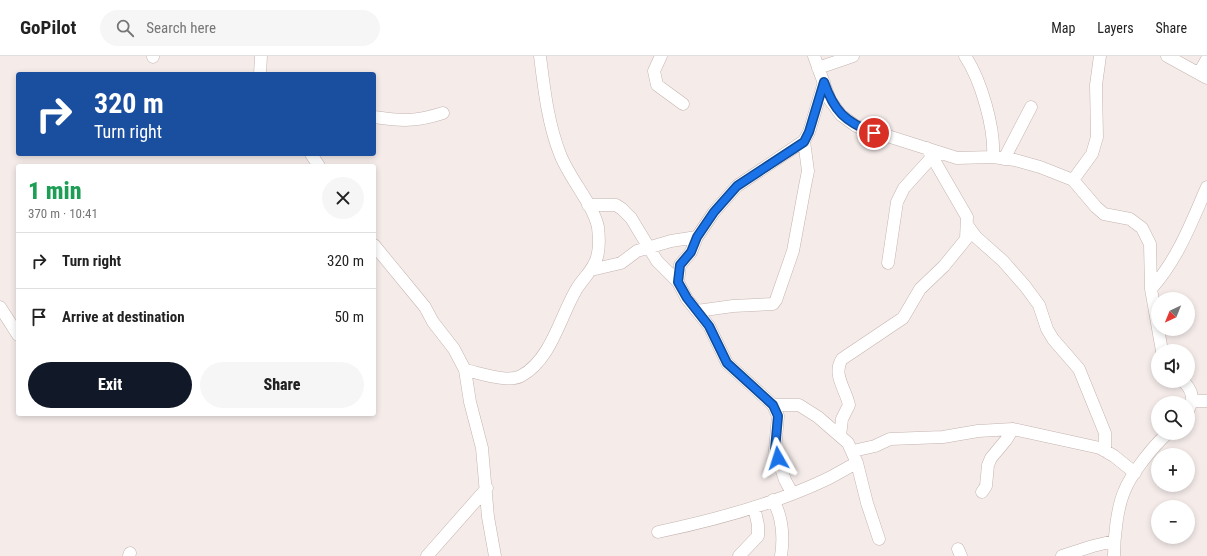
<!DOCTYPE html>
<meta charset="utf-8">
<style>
body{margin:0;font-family:"Roboto Condensed",sans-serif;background:#f6f6f6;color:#222;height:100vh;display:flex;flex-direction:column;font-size:15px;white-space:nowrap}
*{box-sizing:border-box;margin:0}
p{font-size:13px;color:#767676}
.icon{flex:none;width:22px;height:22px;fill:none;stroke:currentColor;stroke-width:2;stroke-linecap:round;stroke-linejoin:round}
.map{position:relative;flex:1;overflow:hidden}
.side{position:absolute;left:16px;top:108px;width:360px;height:252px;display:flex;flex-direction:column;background:#fff;border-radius:4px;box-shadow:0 2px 6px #0003}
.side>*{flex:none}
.hud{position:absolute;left:16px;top:16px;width:360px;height:84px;border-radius:4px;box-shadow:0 2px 6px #0003;background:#1a4fa0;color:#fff;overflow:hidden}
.needle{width:26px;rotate:223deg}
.tools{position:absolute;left:1151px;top:236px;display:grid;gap:8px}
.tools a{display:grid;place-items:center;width:44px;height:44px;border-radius:50%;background:#fff;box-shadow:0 2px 6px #0003;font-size:20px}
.pin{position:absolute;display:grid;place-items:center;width:34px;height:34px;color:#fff;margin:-17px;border:2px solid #fff;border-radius:50%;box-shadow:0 1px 4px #0007}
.me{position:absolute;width:44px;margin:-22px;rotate:354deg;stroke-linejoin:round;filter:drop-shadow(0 0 3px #0008)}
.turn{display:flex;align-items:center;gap:14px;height:84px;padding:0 12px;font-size:18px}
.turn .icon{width:52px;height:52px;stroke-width:2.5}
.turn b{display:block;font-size:28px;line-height:34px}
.round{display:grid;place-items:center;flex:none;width:42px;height:42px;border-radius:21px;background:#f6f6f6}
.summary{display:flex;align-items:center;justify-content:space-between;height:68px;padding:0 12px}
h1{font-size:24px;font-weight:800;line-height:30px;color:#1e9e55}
.cta{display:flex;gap:8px;margin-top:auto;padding:8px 12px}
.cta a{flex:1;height:46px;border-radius:24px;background:#111827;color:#fff;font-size:16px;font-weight:800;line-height:46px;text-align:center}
.cta a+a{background:#f6f6f6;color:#222}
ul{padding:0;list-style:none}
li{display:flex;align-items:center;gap:12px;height:56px;padding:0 12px;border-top:1px solid #e0e0e0}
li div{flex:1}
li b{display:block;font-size:15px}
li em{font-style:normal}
header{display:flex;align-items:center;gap:24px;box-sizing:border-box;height:56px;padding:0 20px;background:#fff;border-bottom:1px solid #e0e0e0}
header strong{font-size:19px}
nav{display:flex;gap:22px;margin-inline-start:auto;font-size:14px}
.search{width:280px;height:36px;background:#f6f6f6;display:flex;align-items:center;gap:10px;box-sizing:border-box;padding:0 14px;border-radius:22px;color:#767676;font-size:15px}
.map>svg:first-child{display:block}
</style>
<header>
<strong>GoPilot</strong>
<div class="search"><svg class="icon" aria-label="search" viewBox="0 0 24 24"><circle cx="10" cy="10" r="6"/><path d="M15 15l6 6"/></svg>Search here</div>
<nav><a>Map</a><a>Layers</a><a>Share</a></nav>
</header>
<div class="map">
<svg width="1207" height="500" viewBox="0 0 1207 500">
<rect width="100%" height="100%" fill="#f5ecea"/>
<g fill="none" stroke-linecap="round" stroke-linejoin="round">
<g stroke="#c4b3af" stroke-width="13">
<path id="minor" d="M153,0V1
M661,0L654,15L657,29L683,48
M814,0L830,44L841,59L856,70L957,102L993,101L1015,104L1040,111L1073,124L1096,151L1104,158L1130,163L1142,172L1150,188L1151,233L1162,295
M965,0C981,24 995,72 993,101
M1167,0L1207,22
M818,12L853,0
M1199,17L1207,3
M260,18L261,0
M374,61C402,65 415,66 443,57
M311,98L319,110
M1004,103L1031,51
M1073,124L1092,98L1097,81L1096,29L1100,0
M588,149H616L622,153L631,162L657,205L678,226L687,243L709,270L727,307L773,349L778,360L775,394L785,424L792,437
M968,170L976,181L1003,205L1025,230L1039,249L1047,273L1053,283L1079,313L1105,377V395
M374,189L425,251L433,266L454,293L465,314L470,346L482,392L488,461L495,500
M888,207L897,146L904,132L932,101
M591,214L621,207L637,195L671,185L697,181
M678,226L680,209L691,196L697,181L714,156L737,130L804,85L809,76L824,26
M1151,233C1178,203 1191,167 1207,131
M0,251L18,279
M697,255L733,250L773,248L776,244L793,195L805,130L808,115L804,85
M465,314C480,317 508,327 521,320C551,304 560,261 576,234C582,223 594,214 597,201C600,191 599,180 598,171C593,148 569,122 560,98C548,68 544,32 540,0
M1183,325C1193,335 1194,342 1188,355
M1193,345H1207
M773,349H799L818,361L848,387L857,407L867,447L879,483
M840,380L842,363L849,349C846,334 832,318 842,303L903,262L920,233L944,210L966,183L967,161L927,92
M853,395L875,390L890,383L943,381L978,375L1013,373L1100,392L1114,400L1135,417
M982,436L986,430L988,409L991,402L1006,384L1013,373
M773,444C783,462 784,480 781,500
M658,476C715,464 772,449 825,424C836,419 846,412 857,407
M958,493L961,500
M129,500L130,497
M427,500L487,432
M739,500L758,480V469L754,451
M1062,500L1093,490L1114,485
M1114,500C1114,483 1117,452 1124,436C1130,419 1154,389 1168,377"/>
</g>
<use href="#minor" stroke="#fff" stroke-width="12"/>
</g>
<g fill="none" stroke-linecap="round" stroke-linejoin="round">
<g stroke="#114b97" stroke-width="10">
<path id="route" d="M778,402L775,394L778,360L773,349L727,307L709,270L687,242L678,226L680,209L691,196L697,181L714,156L737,130L804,86L809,76L824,26C834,55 845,66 874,77"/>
</g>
<use href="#route" stroke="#1a73e8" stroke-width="7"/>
</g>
</svg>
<div class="tools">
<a><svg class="needle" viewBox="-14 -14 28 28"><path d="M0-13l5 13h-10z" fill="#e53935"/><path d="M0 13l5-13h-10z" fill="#767676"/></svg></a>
<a><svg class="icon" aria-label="sound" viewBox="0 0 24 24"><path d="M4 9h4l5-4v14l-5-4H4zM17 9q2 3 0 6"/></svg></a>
<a><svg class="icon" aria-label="search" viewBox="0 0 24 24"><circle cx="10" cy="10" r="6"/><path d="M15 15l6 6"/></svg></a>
<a>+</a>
<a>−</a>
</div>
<div class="pin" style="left:874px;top:77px;background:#d93025"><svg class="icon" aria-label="arrive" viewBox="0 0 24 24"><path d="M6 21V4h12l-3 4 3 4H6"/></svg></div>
<svg class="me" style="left:778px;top:402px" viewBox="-20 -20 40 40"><path d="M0-17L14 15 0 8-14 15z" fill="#1a73e8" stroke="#fff" stroke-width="4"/></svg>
<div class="hud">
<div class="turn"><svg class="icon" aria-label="right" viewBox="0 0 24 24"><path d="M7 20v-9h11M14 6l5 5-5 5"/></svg><div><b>320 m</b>Turn right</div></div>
</div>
<section class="side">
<div class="summary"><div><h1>1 min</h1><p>370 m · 10:41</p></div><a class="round"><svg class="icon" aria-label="close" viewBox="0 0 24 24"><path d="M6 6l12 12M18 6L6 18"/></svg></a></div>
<ul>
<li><svg class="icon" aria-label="right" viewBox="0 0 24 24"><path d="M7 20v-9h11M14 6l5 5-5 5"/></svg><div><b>Turn right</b></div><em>320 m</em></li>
<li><svg class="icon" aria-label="arrive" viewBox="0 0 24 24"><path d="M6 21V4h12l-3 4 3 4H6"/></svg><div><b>Arrive at destination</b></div><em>50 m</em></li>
</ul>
<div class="cta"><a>Exit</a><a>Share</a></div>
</section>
</div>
